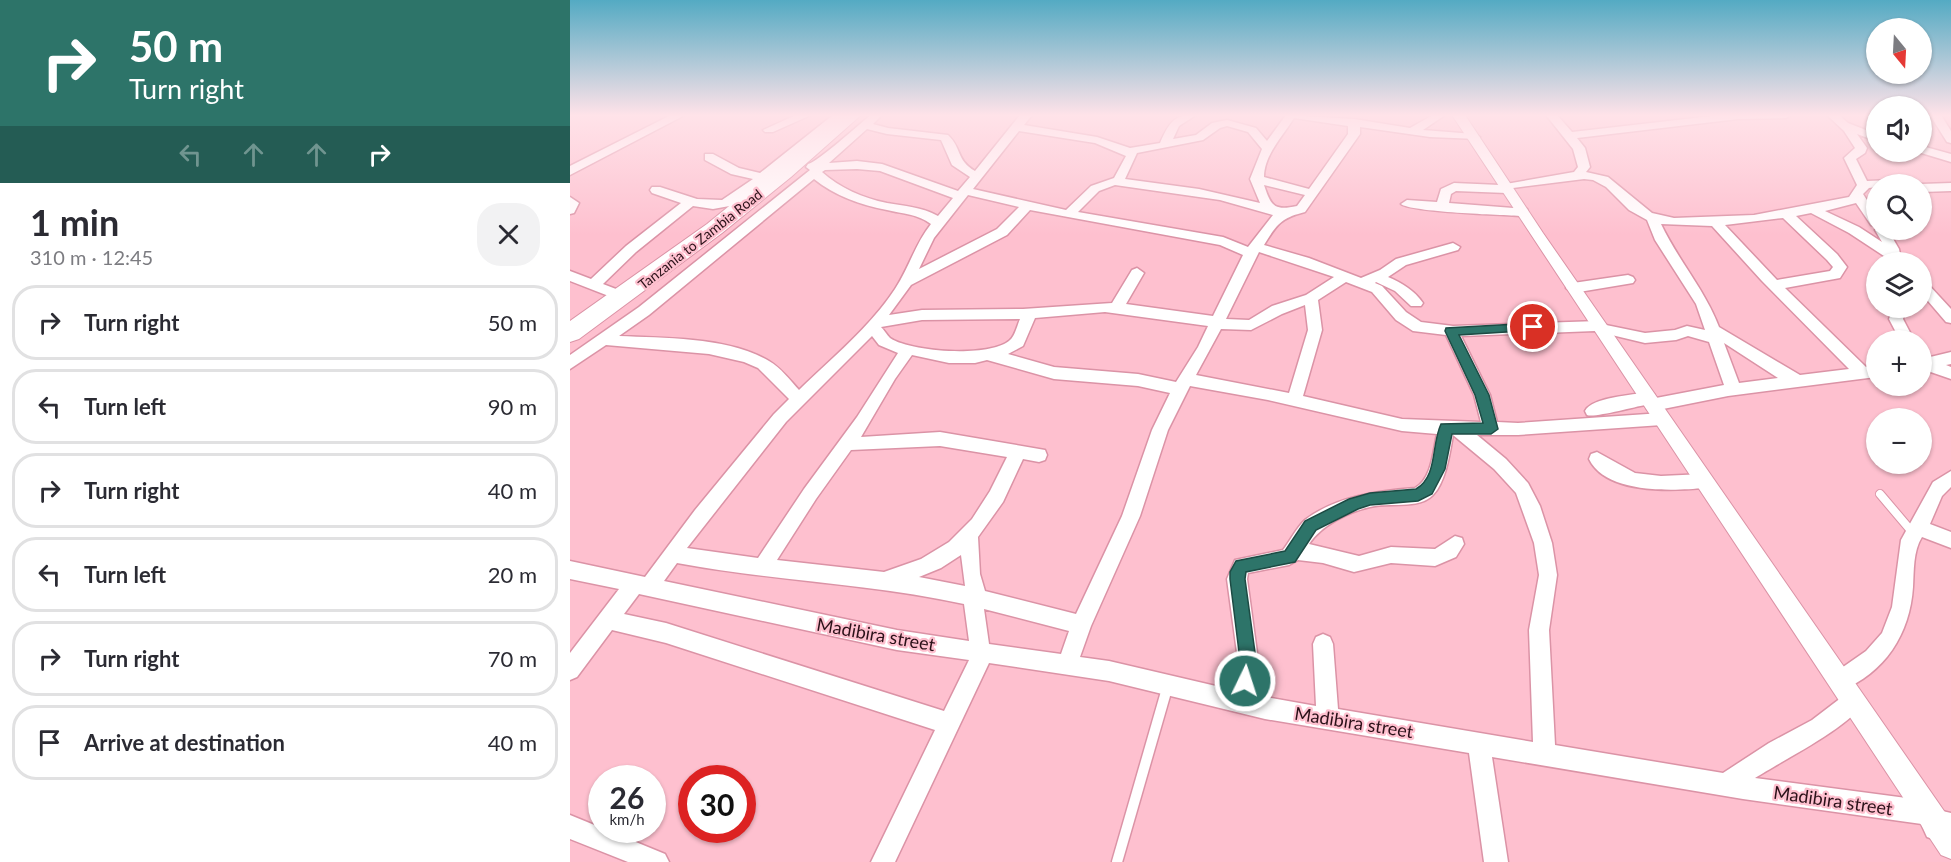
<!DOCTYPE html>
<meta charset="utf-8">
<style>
body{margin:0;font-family:Lato,sans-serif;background:#f2f2f3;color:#2b2b33;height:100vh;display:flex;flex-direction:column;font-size:22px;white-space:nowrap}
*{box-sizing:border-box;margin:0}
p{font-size:20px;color:#7c7c81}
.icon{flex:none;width:33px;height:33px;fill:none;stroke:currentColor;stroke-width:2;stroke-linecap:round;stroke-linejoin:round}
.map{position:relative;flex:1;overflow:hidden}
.details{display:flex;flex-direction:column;background:#fff;width:570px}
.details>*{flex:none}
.top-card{background:#2d7469;color:#fff;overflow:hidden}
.needle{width:39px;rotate:162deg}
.controls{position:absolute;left:1296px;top:18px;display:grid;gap:12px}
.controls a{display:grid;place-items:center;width:66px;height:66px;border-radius:50%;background:#fff;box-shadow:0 2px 4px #0004;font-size:30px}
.speed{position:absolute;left:18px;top:765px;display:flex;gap:12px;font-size:30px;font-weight:700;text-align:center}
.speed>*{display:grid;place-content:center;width:78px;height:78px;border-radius:50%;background:#fff;box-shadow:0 2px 4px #0004;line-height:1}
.speed small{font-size:15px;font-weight:400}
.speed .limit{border:9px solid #d22;background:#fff;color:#111}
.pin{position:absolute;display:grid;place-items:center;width:51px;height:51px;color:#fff;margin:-26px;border:3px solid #fff;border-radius:50%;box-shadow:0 2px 6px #0007}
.me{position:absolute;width:66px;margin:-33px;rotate:4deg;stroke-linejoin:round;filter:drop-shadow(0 0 4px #0008)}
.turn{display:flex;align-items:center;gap:21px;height:126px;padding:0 30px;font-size:27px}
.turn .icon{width:78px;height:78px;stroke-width:2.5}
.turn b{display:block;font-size:42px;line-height:51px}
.lanes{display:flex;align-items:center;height:57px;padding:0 30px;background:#0003;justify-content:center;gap:30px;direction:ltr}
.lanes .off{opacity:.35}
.round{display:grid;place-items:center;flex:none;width:63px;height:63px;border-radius:24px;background:#f2f2f3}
.summary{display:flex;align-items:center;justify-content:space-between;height:102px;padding:0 30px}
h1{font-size:36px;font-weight:700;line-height:45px}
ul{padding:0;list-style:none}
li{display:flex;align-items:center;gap:18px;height:75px;margin:0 12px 9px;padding:0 18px;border:3px solid #e1e1e2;border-radius:24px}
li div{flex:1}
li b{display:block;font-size:22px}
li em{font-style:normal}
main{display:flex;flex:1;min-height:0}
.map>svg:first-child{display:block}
</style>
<main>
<section class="details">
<div class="top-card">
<div class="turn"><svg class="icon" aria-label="right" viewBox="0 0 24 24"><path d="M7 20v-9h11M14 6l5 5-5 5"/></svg><div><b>50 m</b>Turn right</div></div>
<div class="lanes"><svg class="icon off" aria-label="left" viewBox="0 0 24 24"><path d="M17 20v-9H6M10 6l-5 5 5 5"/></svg><svg class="icon off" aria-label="ahead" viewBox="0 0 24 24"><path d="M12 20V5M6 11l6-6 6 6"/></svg><svg class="icon off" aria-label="ahead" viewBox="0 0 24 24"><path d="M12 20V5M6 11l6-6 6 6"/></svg><svg class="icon" aria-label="right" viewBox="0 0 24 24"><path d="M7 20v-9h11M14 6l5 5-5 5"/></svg></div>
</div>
<div class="summary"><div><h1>1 min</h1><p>310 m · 12:45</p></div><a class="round"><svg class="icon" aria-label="close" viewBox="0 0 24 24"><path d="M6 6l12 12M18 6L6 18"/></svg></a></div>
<ul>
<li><svg class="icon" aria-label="right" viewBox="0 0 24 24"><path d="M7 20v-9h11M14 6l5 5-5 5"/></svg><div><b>Turn right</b></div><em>50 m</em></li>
<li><svg class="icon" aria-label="left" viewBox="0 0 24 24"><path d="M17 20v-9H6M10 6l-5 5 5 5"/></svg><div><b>Turn left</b></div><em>90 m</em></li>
<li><svg class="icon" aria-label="right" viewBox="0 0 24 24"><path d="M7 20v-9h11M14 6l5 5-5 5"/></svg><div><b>Turn right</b></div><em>40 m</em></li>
<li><svg class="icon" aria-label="left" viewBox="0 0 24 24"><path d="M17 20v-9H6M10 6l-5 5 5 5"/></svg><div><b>Turn left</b></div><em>20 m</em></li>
<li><svg class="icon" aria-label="right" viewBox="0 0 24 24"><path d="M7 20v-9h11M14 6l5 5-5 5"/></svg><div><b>Turn right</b></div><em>70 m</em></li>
<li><svg class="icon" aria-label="arrive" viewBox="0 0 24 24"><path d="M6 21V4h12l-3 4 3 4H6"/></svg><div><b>Arrive at destination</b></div><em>40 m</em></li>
</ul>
</section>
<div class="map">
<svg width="1381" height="862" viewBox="0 0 1381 862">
<rect width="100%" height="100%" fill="#fec0cf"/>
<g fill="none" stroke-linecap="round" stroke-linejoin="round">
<g stroke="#db93a6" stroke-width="10">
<path id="service-far1" d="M1310,494L1343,533"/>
</g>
<g stroke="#db93a6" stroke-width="13">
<path id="service" d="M547,862L598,685"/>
</g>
<g stroke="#db93a6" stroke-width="3">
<path id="minor" d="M101,115H115L0,175V166Z
M226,115H241L203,132H195L193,130Z
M263,115H275L165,205L143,209L123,206L66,252L33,284L59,294L61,297L59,300H49L0,281V271L21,279L56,246L111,203L82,193L80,190L82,187H90L127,199L152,200L183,179L161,174L135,160V154H143L169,168L190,173Z
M301,115H312L303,124L318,128L378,135C392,148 386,160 405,171L450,115H462L454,125L527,137L560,148L590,143C598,125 604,113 626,115L609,126L603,139L626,135L642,123L657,120L686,128L697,141L716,115L784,119L840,128L863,115H875L853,130L904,134L910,137L908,139L860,137L790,127V134L735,212C711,218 707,224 694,245L739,258L791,278L810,270L826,259L883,243L890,247L888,250L836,265L818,277C832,283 844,290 853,303L851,306H841L825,291L806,282L805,283L812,286L836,312L851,322L883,326L1029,321L1036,325L1075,333L1105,330L1117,326L1135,330L1126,304L1085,240L1077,220L1059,210L1036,187L1023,180L1014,179L943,188L937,193L886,191L881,194L879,203L957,209L958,212L952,216C932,215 840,212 831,204L837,200L867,202L871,189L884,183L930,185L1004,172L1008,167L1003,149L976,115H987L1002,132L1151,115H1221L1216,118L1168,119L1007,138L1015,148L1020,167L1016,172L1038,177L1082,213L1104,218L1184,215L1279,197L1287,185L1274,158L1285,148L1274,131L1257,115H1269L1278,123L1306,134V141L1287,134L1297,148L1295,153L1286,159L1297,181L1322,180L1328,184H1306V187L1299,188L1293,194L1306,214V226L1301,225L1286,203L1255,211L1289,227L1312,242L1305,230H1318L1329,249L1331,259L1327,262H1319L1317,258L1279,233L1241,213L1226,216L1267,254L1277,267L1270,278L1215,288L1296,367L1306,365V377L1158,396L1083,411L1077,409L1075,405C1064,407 1024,418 1017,415L1015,411C1022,397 1063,395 1078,392L1084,394L1086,398L1154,385L1139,342L1118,336L1106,340L1075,343L1025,331L891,336L920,395L927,422L948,423L1092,413L1098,415L1100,419L1098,423L1092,425L948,435H907L936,459L958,483L970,506L982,543L987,575L979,630L985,745L1153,773L1199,743L1242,720L1276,694L1283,690L1290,694L1294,701C1283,726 1211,761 1185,778L1359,801L1367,805L1371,813L1367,821L1359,825L1173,799L922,757L938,862H914L899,753L695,719L539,681L419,663L325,862H301L365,730L96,643L42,630L7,677L0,680V653L49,589L0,579V561L75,577L125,510L204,414L219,399L188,368L174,362L139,354L36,345L0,369V355L69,307L240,170L236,167L238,164C248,162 289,124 301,115ZM724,118L778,126V134L739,189L694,177C694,155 713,136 724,118ZM657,126L678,132L692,149L680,179L690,203L629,189L555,179L567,153L633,140L650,128ZM297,129L317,134L371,140L382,165L400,177L388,191L312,164L287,161L259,163ZM449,131L525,143L556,156L544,178L521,186L496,210L403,189ZM287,169L310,171L383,198L368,216C352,207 334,206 317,203C293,198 270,188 252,172L255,170ZM244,179C265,196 291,205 317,210C333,214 348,214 361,224C345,244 339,268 325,289C300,327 262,358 229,390C220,380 211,368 199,361C159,337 95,338 49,336L79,315ZM545,185L650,200L703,215L678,247L653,237L508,212L529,191ZM694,185L735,195L727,206C704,211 701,206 694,185ZM398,195L449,207L427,229L349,269L364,238ZM460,210L650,245L673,255L643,316L556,304L574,273L567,268L562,270L542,303L453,309L352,310L319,315L341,285L437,235ZM1213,218L1257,260L1263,267L1260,271L1207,280L1155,225ZM1091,224L1142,226L1192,281L1279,369L1230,375L1149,327C1135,290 1108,260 1091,224ZM689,252L764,277L736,295L702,306L679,320L656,319ZM776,282L802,292L826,320L843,331L876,335L904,395L911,422L832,419L733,396L752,330L748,300ZM735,305L738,330L719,393L626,375L651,329L681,330L712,314ZM535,312L638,326L628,347L606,382L568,374L484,367L438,354L453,346L465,318ZM450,319C447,326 445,336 440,340C421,358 340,352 320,338C317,335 314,330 311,327L352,320ZM302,336L309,345L328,353L287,417L234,489L188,558L117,548L216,422ZM1154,343L1208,378L1169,383ZM342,355L379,363H405L417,360L484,379L568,386L600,393L582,430L552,516L506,614L415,591L410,574L408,537L433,502L453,459L469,462L475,460L477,455L475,450L370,432L291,437L325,379ZM620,386L698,400L832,431L867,434C863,451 862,479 845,488C808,491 766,496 735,520C727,527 720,541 713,550L665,560L657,579L668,660L663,690L539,661L510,657L521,626L570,516L598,430ZM883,435L924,469L946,493L964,543L969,575L959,630L963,742L768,709L763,644L760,637L753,634L746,637L743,644L746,706L684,695L688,660L677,579L678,573L719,565L728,560L753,563L784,572L821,563L865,566L886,557L894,544L892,538L885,536L865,549L821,547L789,556L739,544C752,525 778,512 800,507C818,502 849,510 863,495C876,482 880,452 883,435ZM370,446L437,457L420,491L402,519L379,542L351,559L314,572L207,560L246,499L281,450ZM391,555L395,586L349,577L371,568ZM107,563C202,581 299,583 394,604L399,641L327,630L94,581ZM69,594L327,650L399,660L374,711L96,623L54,614ZM414,609L499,631L491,654L419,644Z
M1360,115H1371L1381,131V143L1377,142Z
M1352,146L1381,154V162L1348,152H1352Z
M1381,183V191L1352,192L1351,184Z
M0,197L9,203L4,213L0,214Z
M1058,275L1063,277L1065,280L1063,283L1003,293L996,288L1003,283Z
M1352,281L1357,283L1381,309V323L1376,322L1352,294Z
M1323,308H1346L1344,311L1334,315L1333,319L1344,340H1330L1319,319Z
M1381,352V364L1376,365L1381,367V379L1352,369V359Z
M1027,452L1065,473L1091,476L1134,474L1140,476L1143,481L1140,486L1134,488C1102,491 1036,494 1019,459L1021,454Z
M1381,471V487L1372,496L1360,524L1381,532V548L1352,537C1343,551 1344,571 1343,587C1340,634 1315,673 1270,691L1263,688L1260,681L1263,674L1296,651L1312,633L1322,607L1331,540L1363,482Z
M0,815L95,854L99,862H58L0,839Z"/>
</g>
<g stroke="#db93a6" stroke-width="2">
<path id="tertiary" d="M882,115H895L973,233L1381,821V859L1371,855Z"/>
</g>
<g stroke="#db93a6" stroke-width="3">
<path id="secondary" d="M1368,810L1381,813V845L1357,837L1352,826L1357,815Z"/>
</g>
<g stroke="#db93a6" stroke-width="2">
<path id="trunk" d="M271,115H291L221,177L152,233L9,339L0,342V321L137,224Z"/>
</g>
<use href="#service-far1" stroke="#fff" stroke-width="8"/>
<use href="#service" stroke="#fff" stroke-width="10"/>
<use href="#minor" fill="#fff" fill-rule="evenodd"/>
<use href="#tertiary" fill="#fff" fill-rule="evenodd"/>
<use href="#secondary" fill="#fff" fill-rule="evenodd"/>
<use href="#trunk" fill="#fff" fill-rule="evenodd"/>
</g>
<linearGradient id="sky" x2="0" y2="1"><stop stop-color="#54aac3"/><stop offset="0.49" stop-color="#ffe3e9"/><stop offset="1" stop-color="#ffe3e9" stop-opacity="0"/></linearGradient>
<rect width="1381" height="235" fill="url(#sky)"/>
<path fill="#2d7469" stroke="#1d4b44" stroke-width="1.5" d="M963,323L969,327L967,330L889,335L919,395L928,429L921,434H882L875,469L862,494L848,501L800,505L788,509L746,530L725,562L676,572L675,579L686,660L681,687L675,690L669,687L667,681L670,660L660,579V572L666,561L715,551L735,521L779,499L800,493L846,489C868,476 861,445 871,424L913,423L905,395L875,331L876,328Z"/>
<g text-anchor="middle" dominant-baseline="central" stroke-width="4.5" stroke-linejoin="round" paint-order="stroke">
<g font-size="14" fill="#2b1119" stroke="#fec0cf">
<text transform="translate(130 239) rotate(-38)">Tanzania to Zambia Road</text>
</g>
<g font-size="18" fill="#2b1119" stroke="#fec0cf">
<text transform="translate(306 634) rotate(10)">Madibira street</text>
<text transform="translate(784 722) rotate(9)">Madibira street</text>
<text transform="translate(1263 800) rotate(8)">Madibira street</text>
</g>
</g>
</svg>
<div class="controls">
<a><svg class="needle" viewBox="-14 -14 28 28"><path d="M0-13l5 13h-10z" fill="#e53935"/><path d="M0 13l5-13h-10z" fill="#7c7c81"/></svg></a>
<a><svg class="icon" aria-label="sound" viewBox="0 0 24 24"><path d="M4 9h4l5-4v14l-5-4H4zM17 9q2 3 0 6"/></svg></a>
<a><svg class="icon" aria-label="search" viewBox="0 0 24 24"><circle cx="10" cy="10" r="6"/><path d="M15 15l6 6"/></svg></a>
<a><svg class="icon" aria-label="layers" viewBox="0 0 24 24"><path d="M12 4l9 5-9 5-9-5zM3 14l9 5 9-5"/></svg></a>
<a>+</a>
<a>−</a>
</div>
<div class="speed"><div>26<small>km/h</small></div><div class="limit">30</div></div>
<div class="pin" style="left:963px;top:327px;background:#d93025"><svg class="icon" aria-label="arrive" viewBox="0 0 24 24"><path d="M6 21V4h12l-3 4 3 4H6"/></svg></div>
<svg class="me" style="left:675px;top:681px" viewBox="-20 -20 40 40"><circle r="17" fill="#2d7469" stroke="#fff" stroke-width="3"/><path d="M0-11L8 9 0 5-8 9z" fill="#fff"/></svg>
</div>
</main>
